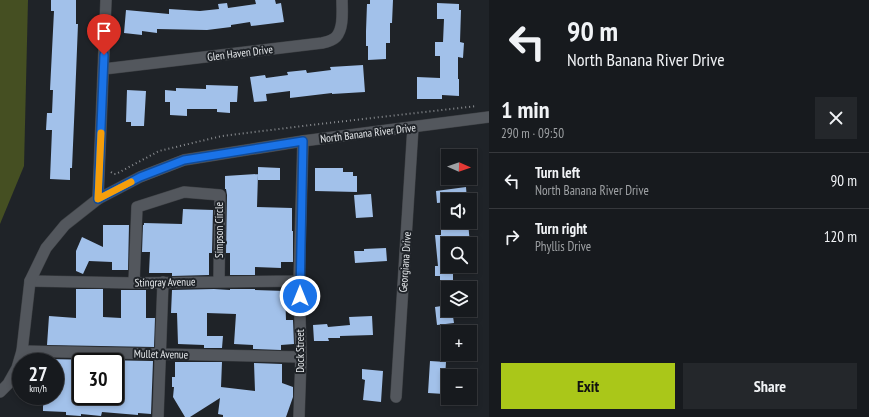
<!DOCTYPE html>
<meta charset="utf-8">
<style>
body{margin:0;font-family:"PT Sans Narrow",sans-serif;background:#24272b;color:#f1f3f6;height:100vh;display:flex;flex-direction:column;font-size:15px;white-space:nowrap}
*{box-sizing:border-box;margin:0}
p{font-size:13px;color:#9ea1a4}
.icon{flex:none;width:22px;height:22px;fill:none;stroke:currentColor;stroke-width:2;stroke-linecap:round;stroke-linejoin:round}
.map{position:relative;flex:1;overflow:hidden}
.sheet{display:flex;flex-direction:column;background:#171a1e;width:380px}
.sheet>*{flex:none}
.top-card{background:#171a1e;color:#f1f3f6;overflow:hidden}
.needle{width:26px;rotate:92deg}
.buttons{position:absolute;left:441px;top:149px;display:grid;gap:8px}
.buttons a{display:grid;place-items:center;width:36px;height:36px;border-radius:0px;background:#171a1e;box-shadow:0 2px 6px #0003,0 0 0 1px #36383c;font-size:20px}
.speed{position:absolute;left:12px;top:353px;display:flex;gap:8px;font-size:20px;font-weight:700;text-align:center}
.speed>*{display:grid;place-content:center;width:52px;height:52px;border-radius:50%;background:#171a1e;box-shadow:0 2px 6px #0003,0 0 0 1px #36383c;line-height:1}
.speed small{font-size:10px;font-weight:400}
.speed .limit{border:2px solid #111;border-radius:6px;background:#fff;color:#111}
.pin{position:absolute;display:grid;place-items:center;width:34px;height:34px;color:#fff;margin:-41px -17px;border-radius:50% 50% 50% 0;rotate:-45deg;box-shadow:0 0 4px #0007}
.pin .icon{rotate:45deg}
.me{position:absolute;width:44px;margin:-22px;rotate:0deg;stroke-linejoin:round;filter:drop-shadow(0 0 3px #0008)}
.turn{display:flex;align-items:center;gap:14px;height:84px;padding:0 12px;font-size:18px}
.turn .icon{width:52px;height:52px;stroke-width:2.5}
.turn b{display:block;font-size:28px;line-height:34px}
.round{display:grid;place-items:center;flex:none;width:42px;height:42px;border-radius:0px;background:#24272b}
.summary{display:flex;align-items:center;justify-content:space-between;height:68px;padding:0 12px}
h1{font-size:24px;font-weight:600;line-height:30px}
.action{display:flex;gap:8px;margin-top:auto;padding:8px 12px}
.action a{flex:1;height:46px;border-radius:0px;background:#aac719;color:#111;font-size:16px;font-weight:600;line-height:46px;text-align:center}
.action a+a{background:#24272b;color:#f1f3f6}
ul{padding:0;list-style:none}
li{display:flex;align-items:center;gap:12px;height:56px;padding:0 12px;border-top:1px solid #36383c}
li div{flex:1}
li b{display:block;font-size:15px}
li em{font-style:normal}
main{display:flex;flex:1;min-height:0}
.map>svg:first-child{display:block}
</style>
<main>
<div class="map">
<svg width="489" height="417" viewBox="0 0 489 417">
<rect width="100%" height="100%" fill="#1f2328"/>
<path fill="#454f22" d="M0,0H28L24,166L0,224Z"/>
<path fill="#a2c1ea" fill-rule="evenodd" d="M51,0H76V24H78L75,99L72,168H70V180L50,179L52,130H46L47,113H52L53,90H50L54,11H51Z
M255,0H275L276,4L281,3L284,22L251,26L250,22L231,25V27L207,30L157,29V33L142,31V35L124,33L126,10L169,14V9L200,11L219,9L218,4L227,3L228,8L256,4Z
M370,0H393L392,23H390V43H386V59L368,60V46H366V31L367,4H370Z
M437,3L459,4V10H461L460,42L464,43L463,58L458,57V79H459V96L442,95V99H417V77L440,78V56H435V42H443L444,19H437Z
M363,65L365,92L332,94V93L290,98V91L266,94L267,101L254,102L250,77L265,75L266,78L288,75L287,72L306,70L307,73L331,70L330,67Z
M206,85L238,86L237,102H230V113L217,112V109H187V116L170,115V102H165V90L176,91V88L206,89Z
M127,90L146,91L144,126H131V122H126Z
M258,167L280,168V180H258Z
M315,168H343V172H353V176H357V192L315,191Z
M258,174L257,207L292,208V231H293V262H281V268L255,267V275H230V253H226L227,195L226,189H225V176Z
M466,187L467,200H448V202L437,203L436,191Z
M371,194L373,217L356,218L354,195Z
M183,209L213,210L212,253H209V275L172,276V273H149L150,252H142L143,225H144V223L182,224Z
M446,222H468L470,244H448V266H453V283L440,284V276H435V266H438L435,235H441V230L445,229L444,224L446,223Z
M103,225H129L128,270H112V262L89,261L83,274L76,271V251L82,237L103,247Z
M386,248L387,261L355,263L354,251H364V249Z
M76,289H103V317L121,318V290H146V318H155L154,347L47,345L49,316L76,318Z
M214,289L230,290V289H255V290L285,291L286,320H293L294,344L281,345V350L253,349V345L234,344L236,314L207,313V336H223L222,348H204V345L178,344L177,313H171L172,290Z
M448,305V310H452L454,323L437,325L435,307Z
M372,316L373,335L340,336V338H328L329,341H314L313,325L327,324L328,327L350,325L349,317Z
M46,359L153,361L151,414L138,413V415L102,412L101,416L81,414V416L66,415V412L43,411V396H55V362H46ZM81,362H115V396H81Z
M430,361L446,362L444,394L428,393Z
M175,362H222L221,387L255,391L254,363L282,364V383L293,387V397L286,417H223V415L218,414L220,398L190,417H185L173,397L174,387H172V377H175Z
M362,369L383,371L381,402L363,400L365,380L362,379Z"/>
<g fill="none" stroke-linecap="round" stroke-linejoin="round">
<g stroke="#3e4145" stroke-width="12">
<path id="minor" d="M104,69L322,43C327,42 332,41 336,37C344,28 342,11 342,0
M98,199L106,0
M30,281L134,283L299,281
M134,283L137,207L184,192L220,195L219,281
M22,351L301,357
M396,397L413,127
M158,417L163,282
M299,417L301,357L299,281L303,141"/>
</g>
<g stroke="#3e4145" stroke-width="12">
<path id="tertiary" d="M0,392L8,384L17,368L22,351L30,281L46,248L65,225L98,199L140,177L184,160L303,141L489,117"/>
</g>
<path stroke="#8a8d91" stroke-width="2" stroke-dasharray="1 3" stroke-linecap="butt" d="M111,172L114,174H116L159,151L222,136L311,125L477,106"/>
<use href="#minor" stroke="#53575d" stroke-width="11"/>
<use href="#tertiary" stroke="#53575d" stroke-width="11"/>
</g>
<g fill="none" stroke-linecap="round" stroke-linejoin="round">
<g stroke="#114b97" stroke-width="10">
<path id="route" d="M104,55L98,199L140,177L184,160L303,141L300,296"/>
</g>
<use href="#route" stroke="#1a73e8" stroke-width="7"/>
<path stroke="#f59e0b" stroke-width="7" d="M101,133L98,199L131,182"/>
</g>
<g text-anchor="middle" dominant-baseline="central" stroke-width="4" stroke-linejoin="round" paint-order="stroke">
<g font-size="11" fill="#e5e8eb" stroke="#1f2328">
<text transform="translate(240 53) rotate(-7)">Glen Haven Drive</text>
<text transform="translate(368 133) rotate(-7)">North Banana River Drive</text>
<text transform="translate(219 230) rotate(-90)">Simpson Circle</text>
<text transform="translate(405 262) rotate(-86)">Georgiana Drive</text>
<text transform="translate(165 282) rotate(-1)">Stingray Avenue</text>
<text transform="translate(300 351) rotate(-90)">Dock Street</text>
<text transform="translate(161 354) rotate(1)">Mullet Avenue</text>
</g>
</g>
</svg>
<div class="buttons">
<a><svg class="needle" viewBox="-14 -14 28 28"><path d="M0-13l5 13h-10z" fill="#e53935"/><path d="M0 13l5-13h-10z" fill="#9ea1a4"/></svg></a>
<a><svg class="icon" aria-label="sound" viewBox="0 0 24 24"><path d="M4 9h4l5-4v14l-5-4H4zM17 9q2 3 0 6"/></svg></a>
<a><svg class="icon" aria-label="search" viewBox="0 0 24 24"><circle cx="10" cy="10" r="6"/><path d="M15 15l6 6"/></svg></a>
<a><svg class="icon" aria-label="layers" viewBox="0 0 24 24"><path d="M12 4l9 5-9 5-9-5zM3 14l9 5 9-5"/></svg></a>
<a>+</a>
<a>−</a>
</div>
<div class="speed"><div>27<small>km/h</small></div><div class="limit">30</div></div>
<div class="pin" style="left:104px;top:55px;background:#d93025"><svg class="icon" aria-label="arrive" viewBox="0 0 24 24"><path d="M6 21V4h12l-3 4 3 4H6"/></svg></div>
<svg class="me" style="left:300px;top:296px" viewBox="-20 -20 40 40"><circle r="17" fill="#1a73e8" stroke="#fff" stroke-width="3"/><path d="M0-11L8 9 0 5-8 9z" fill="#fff"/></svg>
</div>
<section class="sheet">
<div class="top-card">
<div class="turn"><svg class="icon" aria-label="left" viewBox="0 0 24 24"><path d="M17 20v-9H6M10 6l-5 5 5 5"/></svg><div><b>90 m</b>North Banana River Drive</div></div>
</div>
<div class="summary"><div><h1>1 min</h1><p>290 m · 09:50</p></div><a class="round"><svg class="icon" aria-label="close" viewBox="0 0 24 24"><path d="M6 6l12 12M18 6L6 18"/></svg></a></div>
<ul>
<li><svg class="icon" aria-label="left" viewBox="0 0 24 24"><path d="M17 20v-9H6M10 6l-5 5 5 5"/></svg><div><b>Turn left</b><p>North Banana River Drive</p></div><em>90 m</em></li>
<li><svg class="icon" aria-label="right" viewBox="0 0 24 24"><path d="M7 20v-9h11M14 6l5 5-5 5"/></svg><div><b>Turn right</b><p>Phyllis Drive</p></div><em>120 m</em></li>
</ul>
<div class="action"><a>Exit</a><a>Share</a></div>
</section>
</main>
